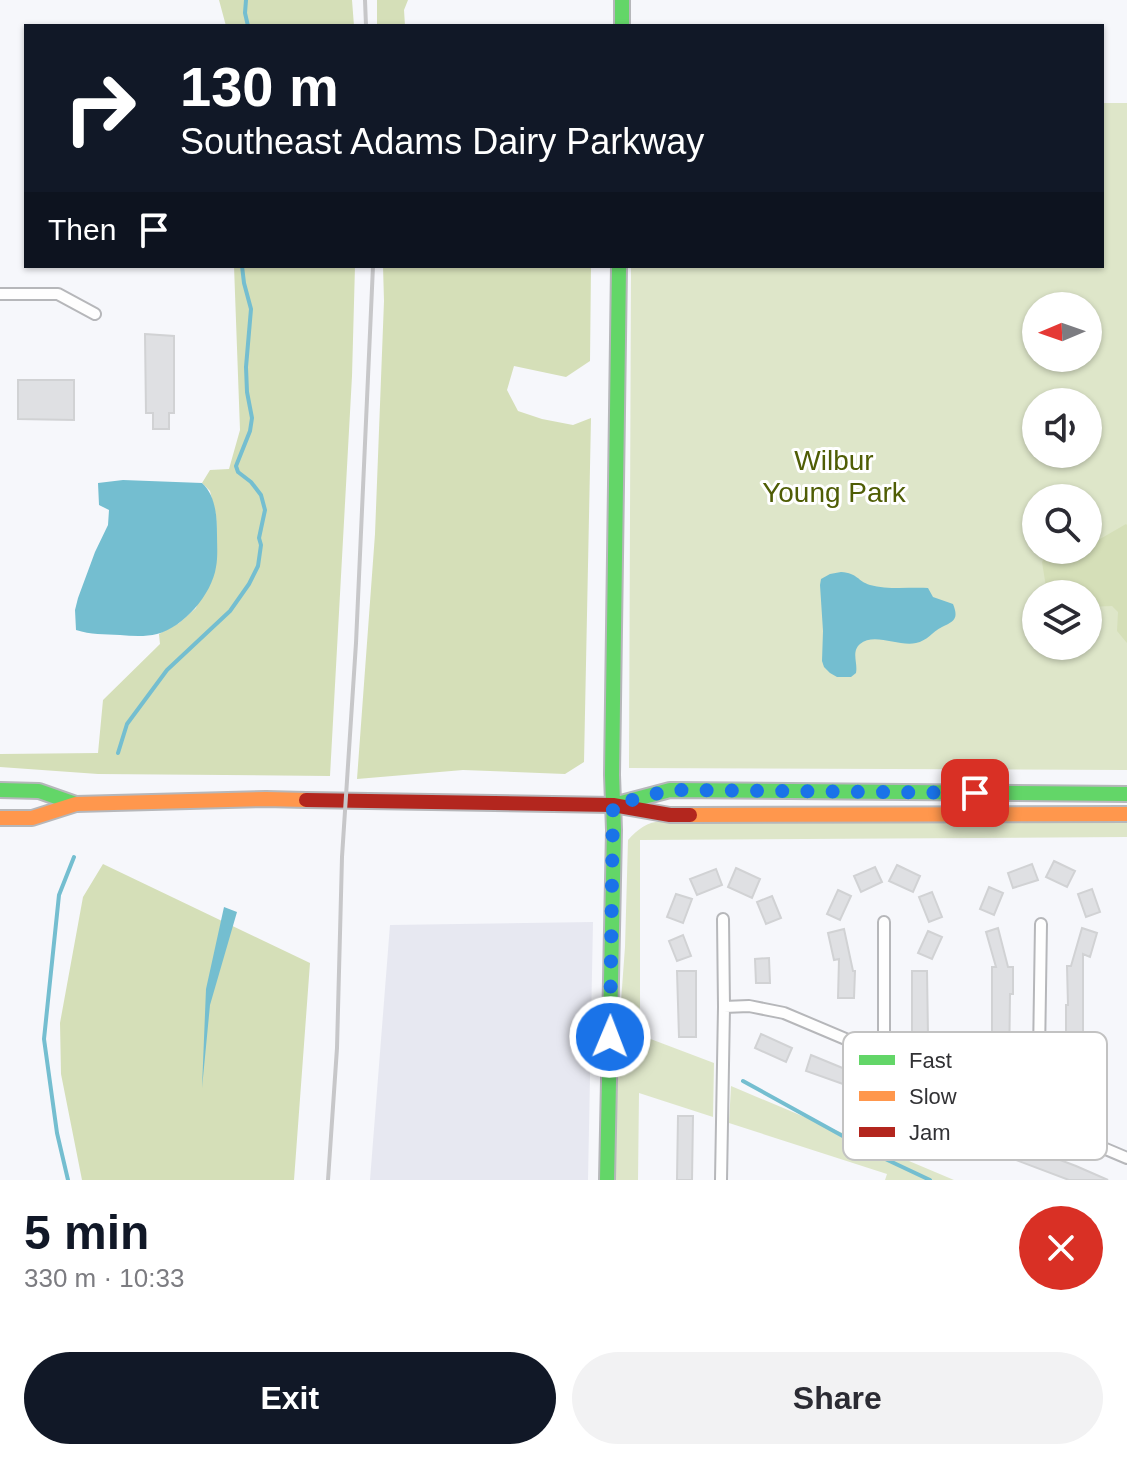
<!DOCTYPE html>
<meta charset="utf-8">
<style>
body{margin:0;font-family:Helvetica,sans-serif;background:#f2f2f3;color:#2b2b33;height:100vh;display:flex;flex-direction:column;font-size:30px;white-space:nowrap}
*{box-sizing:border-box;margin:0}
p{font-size:26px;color:#7c7c81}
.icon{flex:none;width:44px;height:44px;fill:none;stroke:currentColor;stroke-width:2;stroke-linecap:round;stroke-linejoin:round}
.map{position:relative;height:1180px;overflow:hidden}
.sheet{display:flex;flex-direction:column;background:#fff;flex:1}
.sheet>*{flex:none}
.hud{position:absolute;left:24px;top:24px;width:1080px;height:244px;border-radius:0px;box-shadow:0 2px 6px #0004;background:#111827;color:#fff;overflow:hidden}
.needle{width:52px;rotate:268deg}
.controls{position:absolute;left:1022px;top:292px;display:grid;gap:16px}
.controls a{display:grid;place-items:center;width:80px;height:80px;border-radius:50%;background:#fff;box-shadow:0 2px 6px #0004;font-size:40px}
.pin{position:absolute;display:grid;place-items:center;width:68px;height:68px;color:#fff;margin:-34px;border-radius:16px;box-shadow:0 4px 12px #0006}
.me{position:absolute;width:88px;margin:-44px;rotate:1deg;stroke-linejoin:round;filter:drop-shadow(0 0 6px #0008)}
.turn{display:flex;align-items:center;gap:28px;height:168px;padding:0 24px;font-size:36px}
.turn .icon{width:104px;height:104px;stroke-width:2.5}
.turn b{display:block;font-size:56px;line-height:68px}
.then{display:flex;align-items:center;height:76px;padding:0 24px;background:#0003;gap:16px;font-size:30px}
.round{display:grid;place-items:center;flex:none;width:84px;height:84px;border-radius:42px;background:#f2f2f3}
.headline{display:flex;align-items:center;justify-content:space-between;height:136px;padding:0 24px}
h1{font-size:48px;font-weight:700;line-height:60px;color:#111827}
.primary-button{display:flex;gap:16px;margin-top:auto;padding:16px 24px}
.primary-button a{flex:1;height:92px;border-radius:48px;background:#111827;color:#fff;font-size:32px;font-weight:700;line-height:92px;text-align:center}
.primary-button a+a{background:#f2f2f3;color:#2b2b33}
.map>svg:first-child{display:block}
</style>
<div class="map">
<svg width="1127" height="1180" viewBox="0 0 1127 1180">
<rect width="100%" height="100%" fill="#f6f7fb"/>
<path fill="#e7e8f1" d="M593,922L588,1180H370L390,925Z"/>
<path fill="#dee6c9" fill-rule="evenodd" d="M1102,103H1127V770L629,768L631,266H1102ZM1036,306H1088V358H1036ZM1036,402H1088V454H1036ZM1036,498H1088V550H1036ZM1036,594H1088V646H1036Z
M662,821H1127V837L640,840V1035L714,1063L713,1117L639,1093L638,1180H615L618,1042L625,947L628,840C638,829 647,822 662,821Z
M731,1086L954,1180H885L887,1174L729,1123Z"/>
<path fill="#d5dfb8" d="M219,0H352L354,26H226Z
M377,0H408L404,10L405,26H377Z
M234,266H355L352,376L330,776L98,774L0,767V754L98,753L103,700L160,644L159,634L179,623L196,608L217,538L216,516L210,491L202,483L210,470L229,469L240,430Z
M383,266H591L590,361L566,377L514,366L507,390L518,411L542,419L573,425L591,418L584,762L565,774L463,770L357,779L375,534L384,301Z
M1126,524L1127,525V643L1117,631L1118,612L1112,606L1088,607V594H1053L1046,587L1042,562L1050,550H1088V537L1100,539Z
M103,864L310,963L294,1180H82L61,1074L60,1023L83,897Z"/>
<path fill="#74bed0" d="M123,480L202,483C216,496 217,517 217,535C217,545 218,557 216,567C212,594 184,627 157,634C145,637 132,636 120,635C104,634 91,635 76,630L75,610L78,598L95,552L108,525L109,510L99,505L98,483Z
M841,572C858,573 857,581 870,585C888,590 910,587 928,588L933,597L953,604C959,619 954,621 942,627C932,632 927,641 916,643C899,647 874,632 860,644C851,652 858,663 856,673L851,677H837L830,673L824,667L822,661L823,631L820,585L821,579L830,574Z
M224,907L237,912L210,1005L202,1088L206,989Z"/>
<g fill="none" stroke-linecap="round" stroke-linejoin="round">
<path stroke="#74bed0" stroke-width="4" d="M246,0L245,13L248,26
M118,753L127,724L167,670L230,611L249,584L258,566L261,545L259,538L265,510L261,495L251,482L238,472L236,466L250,431L252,418L247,392L246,367L251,309L244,283L242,266
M743,1081L879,1156L930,1180
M68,1180L57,1133L44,1039L59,895L74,857"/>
</g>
<path fill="#dfe0e3" stroke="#d1d2d4" stroke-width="2" d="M145,334L174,336V413H169V429H153V413H146Z
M18,380H74V420L18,419Z
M1054,861L1075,871L1067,887L1046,877Z
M1032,864L1038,880L1013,888L1008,873Z
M897,865L920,876L913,892L889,881Z
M875,867L882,882L861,892L854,876Z
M736,868L760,879L752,898L728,887Z
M716,869L722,885L697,895L690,879Z
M989,887L1003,893L994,915L980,909Z
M1092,889L1100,912L1086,917L1078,894Z
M838,890L851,896L840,920L827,914Z
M932,892L942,917L929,922L919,897Z
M676,894L692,899L683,923L667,917Z
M772,896L781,918L766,924L757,902Z
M998,928L1008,967H1013V994H1010L1009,1071H996V1033H992V967H996L986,932Z
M1082,928L1097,933L1090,957L1083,954V1101H1066V1005H1068L1067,966H1071Z
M844,929L853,971H855L854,998H838L839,959L834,960L828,933Z
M928,931L942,937L932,959L918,953Z
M683,935L691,956L677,961L669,941Z
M769,958L770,983H756L755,959Z
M677,971H696V1037H679Z
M912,971H927L928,1036H912Z
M761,1034L792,1048L786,1062L755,1048Z
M811,1055L935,1106L1001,1138L1047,1156V1155L1076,1166L1108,1180H1069L1000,1154L863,1092L862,1094L843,1084L806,1071Z
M678,1116H693L692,1180H677Z"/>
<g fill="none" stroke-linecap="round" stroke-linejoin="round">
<g stroke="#b6b7ba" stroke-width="14">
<path id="street" d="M0,294H58L95,314
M884,922V1057
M724,1007L749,1006L784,1013L1127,1158
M1038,1120L1041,924
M721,1180L724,1007L723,919"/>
</g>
<g stroke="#b6b7ba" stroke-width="18">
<path id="fast" d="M622,0V26
M0,790L39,791L76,804
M621,803L670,790L1127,794
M607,1180L614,830L612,775L619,266"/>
</g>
<g stroke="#b6b7ba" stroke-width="18">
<path id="slow" d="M690,815L1127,814
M0,818H32L76,804L266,799L306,800"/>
</g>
<g stroke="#b6b7ba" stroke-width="18">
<path id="jam" d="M306,800L613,805L670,815H690"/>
</g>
<use href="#street" stroke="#fefefe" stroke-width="10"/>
<use href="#fast" stroke="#63d668" stroke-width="14"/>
<use href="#slow" stroke="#ff974d" stroke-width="14"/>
<use href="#jam" stroke="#b3261e" stroke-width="14"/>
<path stroke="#c7c7c9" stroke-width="4" d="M365,0L366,26
M328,1180L337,1048L342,857L356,643L373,266"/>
</g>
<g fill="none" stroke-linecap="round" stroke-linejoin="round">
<path stroke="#1a73e8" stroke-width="14" stroke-dasharray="0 25.2" d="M610,1037L613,805L670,790L975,793"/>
</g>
<g text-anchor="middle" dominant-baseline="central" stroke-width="6" stroke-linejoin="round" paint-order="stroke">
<g font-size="28" fill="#4f5d05" stroke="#fff">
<text x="834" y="460">Wilbur<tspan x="834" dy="32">Young Park</tspan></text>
</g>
</g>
<rect x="843" y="1032" width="264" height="128" rx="12" fill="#fff" stroke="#c2c2c2" stroke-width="2"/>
<rect x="859" y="1055" width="36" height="10" fill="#63d668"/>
<rect x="859" y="1091" width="36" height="10" fill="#ff974d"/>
<rect x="859" y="1127" width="36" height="10" fill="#b3261e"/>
<g font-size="22" fill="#323235">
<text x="909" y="1068">Fast</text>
<text x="909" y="1104">Slow</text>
<text x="909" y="1140">Jam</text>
</g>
</svg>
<div class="controls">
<a><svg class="needle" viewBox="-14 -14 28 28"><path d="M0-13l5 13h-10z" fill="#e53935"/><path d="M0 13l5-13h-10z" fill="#7c7c81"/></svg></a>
<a><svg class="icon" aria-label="sound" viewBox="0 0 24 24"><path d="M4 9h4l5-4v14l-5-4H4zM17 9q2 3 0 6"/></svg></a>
<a><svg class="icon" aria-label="search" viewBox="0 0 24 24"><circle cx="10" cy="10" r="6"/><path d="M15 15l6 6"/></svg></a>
<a><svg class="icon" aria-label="layers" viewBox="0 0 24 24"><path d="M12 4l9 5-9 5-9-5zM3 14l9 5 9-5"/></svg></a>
</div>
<div class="pin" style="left:975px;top:793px;background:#d93025"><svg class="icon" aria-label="arrive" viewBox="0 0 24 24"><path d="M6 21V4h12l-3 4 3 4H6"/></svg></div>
<svg class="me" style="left:610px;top:1037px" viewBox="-20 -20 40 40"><circle r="17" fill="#1a73e8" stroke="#fff" stroke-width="3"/><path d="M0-11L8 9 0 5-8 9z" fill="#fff"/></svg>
<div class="hud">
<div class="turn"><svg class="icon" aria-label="right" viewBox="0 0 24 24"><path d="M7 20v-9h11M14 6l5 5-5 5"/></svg><div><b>130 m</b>Southeast Adams Dairy Parkway</div></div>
<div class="then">Then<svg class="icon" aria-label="arrive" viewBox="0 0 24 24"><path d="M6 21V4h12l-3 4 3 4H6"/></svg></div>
</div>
</div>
<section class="sheet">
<div class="headline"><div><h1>5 min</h1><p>330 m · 10:33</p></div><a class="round" style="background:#d93025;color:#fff"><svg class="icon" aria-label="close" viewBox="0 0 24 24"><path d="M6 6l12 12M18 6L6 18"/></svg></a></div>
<div class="primary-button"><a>Exit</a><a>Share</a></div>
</section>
